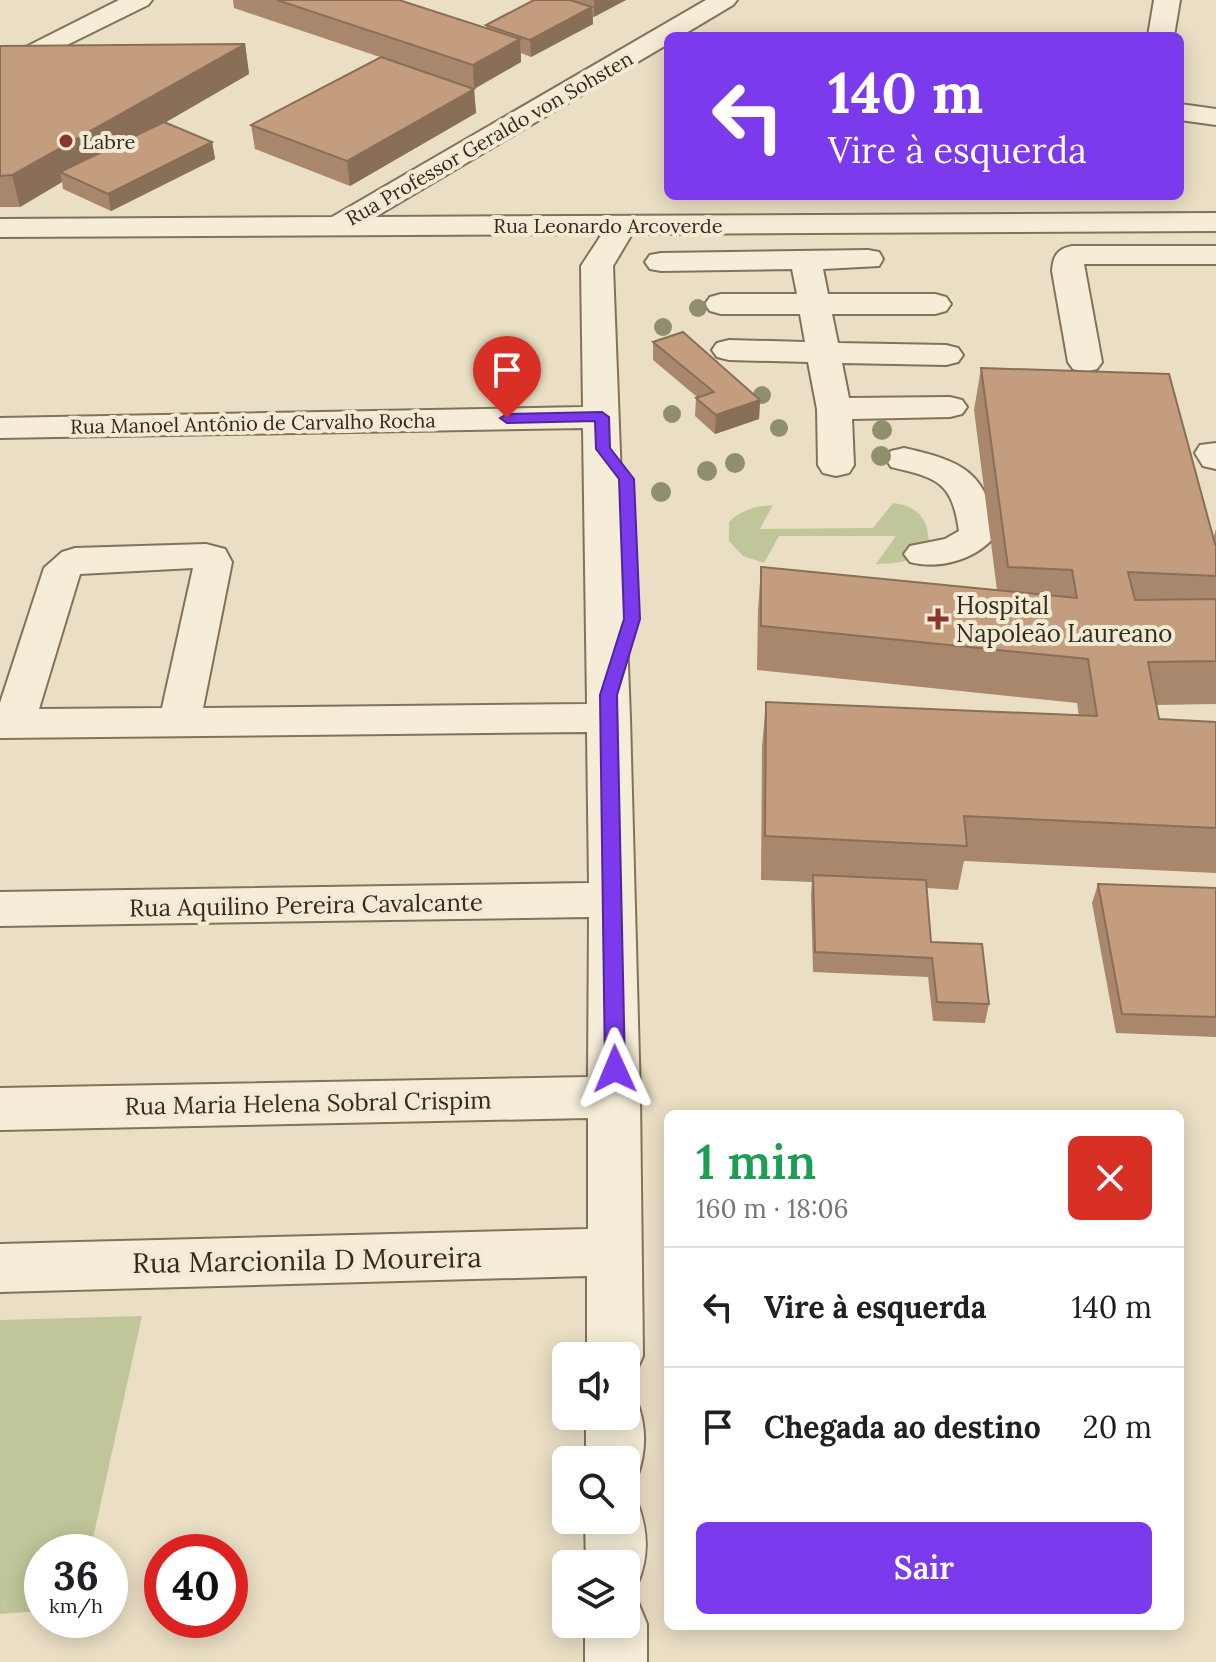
<!DOCTYPE html>
<html lang="pt">
<meta charset="utf-8">
<style>
body{margin:0;font-family:Lora,serif;background:#f2f2f2;color:#202124;height:100vh;display:flex;flex-direction:column;font-size:30px;white-space:nowrap}
*{box-sizing:border-box;margin:0}
p{font-size:26px;color:#757577}
.icon{flex:none;width:44px;height:44px;fill:none;stroke:currentColor;stroke-width:2;stroke-linecap:round;stroke-linejoin:round}
.map{position:relative;flex:1;overflow:hidden}
.sheet{position:absolute;left:664px;top:1110px;width:520px;height:520px;display:flex;flex-direction:column;background:#fff;border-radius:12px;box-shadow:0 4px 20px #0003}
.sheet>*{flex:none}
.top-card{position:absolute;left:664px;top:32px;width:520px;height:168px;border-radius:12px;box-shadow:0 4px 20px #0003;background:#7c3aed;color:#fff;overflow:hidden}
.fabs{position:absolute;left:552px;top:1342px;display:grid;gap:16px}
.fabs a{display:grid;place-items:center;width:88px;height:88px;border-radius:12px;background:#fff;box-shadow:0 4px 20px #0003;font-size:40px}
.speed{position:absolute;left:24px;top:1534px;display:flex;gap:16px;font-size:40px;font-weight:700;text-align:center}
.speed>*{display:grid;place-content:center;width:104px;height:104px;border-radius:50%;background:#fff;box-shadow:0 4px 20px #0003;line-height:1}
.speed small{font-size:20px;font-weight:400}
.speed .limit{border:12px solid #d22;background:#fff;color:#111}
.pin{position:absolute;display:grid;place-items:center;width:68px;height:68px;color:#fff;margin:-82px -34px;border-radius:50% 50% 50% 0;rotate:-45deg;box-shadow:0 0 8px #0007}
.pin .icon{rotate:45deg}
.me{position:absolute;width:88px;margin:-44px;rotate:359deg;stroke-linejoin:round;filter:drop-shadow(0 0 6px #0008)}
.turn{display:flex;align-items:center;gap:28px;height:168px;padding:0 32px;font-size:36px}
.turn .icon{width:104px;height:104px;stroke-width:2.5}
.turn b{display:block;font-size:56px;line-height:68px}
.round{display:grid;place-items:center;flex:none;width:84px;height:84px;border-radius:12px;background:#f2f2f2}
.summary{display:flex;align-items:center;justify-content:space-between;height:136px;padding:0 32px}
h1{font-size:48px;font-weight:600;line-height:60px;color:#1e9e55}
.primary-button{display:flex;gap:16px;margin-top:auto;padding:16px 32px}
.primary-button a{flex:1;height:92px;border-radius:12px;background:#7c3aed;color:#fff;font-size:32px;font-weight:600;line-height:92px;text-align:center}
ul{padding:0;list-style:none}
li{display:flex;align-items:center;gap:24px;height:120px;padding:0 32px;border-top:2px solid #e0e0e0}
li div{flex:1}
li b{display:block;font-size:30px}
li em{font-style:normal}
.map>svg:first-child{display:block}
</style>
<div class="map">
<svg width="1216" height="1662" viewBox="0 0 1216 1662">
<rect width="100%" height="100%" fill="#eadfc4"/>
<path fill="#c0c699" d="M893,503C919,506 929,520 929,546C914,563 898,563 876,564L896,536H779L764,563L743,556L729,541V522C741,510 756,506 773,505L760,529L873,528Z
M142,1316L90,1552H42V1611L0,1614V1320Z"/>
<g fill="none" stroke-linecap="round" stroke-linejoin="round">
<g stroke="#82725c" stroke-width="4">
<path id="minor" d="M119,0H152L148,5L0,78V60Z
M706,0H737L733,5L681,36H668V44L375,217L1216,213V231L632,234L613,266L630,718L640,1097L643,1356L635,1374L626,1377V1356H587V1276L0,1292V1244L588,1229V1118L0,1130V1088L588,1077L589,917L0,926V892L589,883L587,732L0,738V703L44,568L62,552L75,548L206,544L225,549L232,562L203,708L587,704L583,428L0,438V418L583,407L581,266L602,234L0,237V219L332,217ZM193,568L162,708L39,709L80,574Z
M1154,0H1180L1174,36H1148Z
M1180,104L1216,109V125L1180,120Z
M1072,246H1216V264H1084L1102,362L1097,369L1085,372L1073,369L1068,362L1052,271C1053,256 1057,249 1072,246Z
M868,250L879,252L883,259L879,266L823,269L828,294H935L946,297L951,304L946,311L935,314H832L838,343L946,345L958,348L963,355L958,362L946,365L842,363L849,398L950,397L962,400L967,407L962,414L950,417L852,419L854,465L849,473L836,476L823,473L818,465L817,409L808,362L729,360L717,357L712,350L717,343L729,340L805,342L800,314H721L710,311L705,304L710,297L721,294H797L792,269L661,271L650,269L645,262L650,255L661,253Z
M1216,443V469L1203,466L1195,453L1200,445Z
M904,448C962,461 986,471 997,533C979,559 940,570 910,562L904,554L910,546L945,539L959,531C952,481 937,478 891,467L886,459L891,451Z
M626,1393L635,1397C647,1424 647,1452 636,1480L626,1483V1460H586V1416H626Z
M626,1495L636,1499C648,1528 650,1556 637,1585L626,1590V1564H586L585,1520H626Z
M626,1597L638,1602L647,1624V1662H585V1624H626Z"/>
</g>
<use href="#minor" fill="#f5edd7" fill-rule="evenodd"/>
</g>
<g fill="#8f8f6e">
<circle cx="698" cy="308" r="9"/>
<circle cx="663" cy="327" r="9"/>
<circle cx="762" cy="395" r="9"/>
<circle cx="672" cy="414" r="9"/>
<circle cx="779" cy="428" r="9"/>
<circle cx="882" cy="430" r="10"/>
<circle cx="881" cy="456" r="10"/>
<circle cx="735" cy="463" r="10"/>
<circle cx="707" cy="471" r="10"/>
<circle cx="661" cy="492" r="10"/>
</g>
<path fill="#a9876c" d="M233,0H399L486,28V25L534,0H626L593,17V24L531,57L521,53V62L474,89L476,113L350,186L255,149L251,125L380,57L234,8Z
M245,44L249,74L166,122L212,142L215,159L111,211L63,189L62,182L20,207H0V46Z
M653,342L760,400L759,419L715,434L695,416L696,398L697,397L653,360Z
M981,368L1213,539L1216,529V704L1156,705L1159,719L1216,722V873L964,861L958,890L927,888L931,942L989,1004L985,1023L933,1021L928,977L813,972L811,895L812,882L761,880L762,746L766,702L1079,716L1077,703L757,670L758,610L761,567L997,590L974,410Z
M1098,884L1216,888V1037L1116,1033L1092,903Z"/>
<path fill="#896e58" d="M594,0H626L594,17Z
M592,7L593,24L531,57L530,40Z
M520,39L521,62L474,89L476,113L350,186L347,161L474,89L473,65Z
M245,44L249,74L71,177L60,172L62,182L20,207L12,175Z
M212,142L215,159L111,211L108,194Z
M760,400L759,419L715,434L716,415Z"/>
<path fill="#c49d7e" stroke="#896e58" stroke-width="2" d="M277,0H399L520,39L473,65Z
M534,0H570L592,7L530,40L486,25Z
M245,44L12,175L0,176V46Z
M381,57L474,89L347,161L251,125Z
M164,122L212,142L108,194L60,172Z
M683,332L760,400L716,415L696,398L714,392L653,342Z
M981,368L1169,374L1215,544H1216V576L1128,572L1135,600L1216,599V661L1148,662L1159,719L1216,722V828L964,816L967,846L765,836L766,702L1097,716L1088,659L761,626V567L1077,598L1072,570L1008,567Z
M813,875L926,880L931,942L982,944L989,1004L937,1002L932,958L815,952Z
M1098,884L1216,888V1017L1122,1014Z"/>
<path fill="#7c3aed" stroke="#51269a" stroke-width="2" d="M602,412L609,417L610,448L634,479L640,619L617,695L625,1069L622,1075L615,1077L608,1075L605,1069L600,695L624,619L619,479L596,449L595,421L507,423L500,418L507,414Z"/>
<g fill="#8c3432" stroke="#f2ead3" stroke-width="3">
<circle cx="66" cy="141" r="8"/>
<path d="M934 607h8v8h8v8h-8v8h-8v-8h-8v-8h8z"/>
</g>
<g text-anchor="middle" dominant-baseline="central" stroke-width="8" stroke-linejoin="round" paint-order="stroke">
<g font-size="20" fill="#342a1f" stroke="#f2ead3">
<text transform="translate(489 138) rotate(-30)">Rua Professor Geraldo von Sohsten</text>
<text x="608" y="225">Rua Leonardo Arcoverde</text>
<text transform="translate(253 423) rotate(-1)">Rua Manoel Antônio de Carvalho Rocha</text>
</g>
<g font-size="20" fill="#342a1f" stroke="#f2ead3" text-anchor="start">
<text x="82" y="141">Labre</text>
</g>
<g font-size="24" fill="#342a1f" stroke="#f2ead3" text-anchor="start">
<text x="956" y="605">Hospital<tspan x="956" dy="28">Napoleão Laureano</tspan></text>
</g>
<g font-size="24" fill="#342a1f" stroke="#f2ead3">
<text transform="translate(306 905) rotate(-1)">Rua Aquilino Pereira Cavalcante</text>
<text transform="translate(308 1103) rotate(-1)">Rua Maria Helena Sobral Crispim</text>
</g>
<g font-size="28" fill="#342a1f" stroke="#f2ead3">
<text transform="translate(307 1260) rotate(-1)">Rua Marcionila D Moureira</text>
</g>
</g>
</svg>
<div class="fabs">
<a><svg class="icon" aria-label="sound" viewBox="0 0 24 24"><path d="M4 9h4l5-4v14l-5-4H4zM17 9q2 3 0 6"/></svg></a>
<a><svg class="icon" aria-label="search" viewBox="0 0 24 24"><circle cx="10" cy="10" r="6"/><path d="M15 15l6 6"/></svg></a>
<a><svg class="icon" aria-label="layers" viewBox="0 0 24 24"><path d="M12 4l9 5-9 5-9-5zM3 14l9 5 9-5"/></svg></a>
</div>
<div class="speed"><div>36<small>km/h</small></div><div class="limit">40</div></div>
<div class="pin" style="left:507px;top:418px;background:#d93025"><svg class="icon" aria-label="arrive" viewBox="0 0 24 24"><path d="M6 21V4h12l-3 4 3 4H6"/></svg></div>
<svg class="me" style="left:615px;top:1069px" viewBox="-20 -20 40 40"><path d="M0-17L14 15 0 8-14 15z" fill="#7c3aed" stroke="#fff" stroke-width="4"/></svg>
<div class="top-card">
<div class="turn"><svg class="icon" aria-label="left" viewBox="0 0 24 24"><path d="M17 20v-9H6M10 6l-5 5 5 5"/></svg><div><b>140 m</b>Vire à esquerda</div></div>
</div>
<section class="sheet">
<div class="summary"><div><h1>1 min</h1><p>160 m · 18:06</p></div><a class="round" style="background:#d93025;color:#fff"><svg class="icon" aria-label="close" viewBox="0 0 24 24"><path d="M6 6l12 12M18 6L6 18"/></svg></a></div>
<ul>
<li><svg class="icon" aria-label="left" viewBox="0 0 24 24"><path d="M17 20v-9H6M10 6l-5 5 5 5"/></svg><div><b>Vire à esquerda</b></div><em>140 m</em></li>
<li><svg class="icon" aria-label="arrive" viewBox="0 0 24 24"><path d="M6 21V4h12l-3 4 3 4H6"/></svg><div><b>Chegada ao destino</b></div><em>20 m</em></li>
</ul>
<div class="primary-button"><a>Sair</a></div>
</section>
</div>
